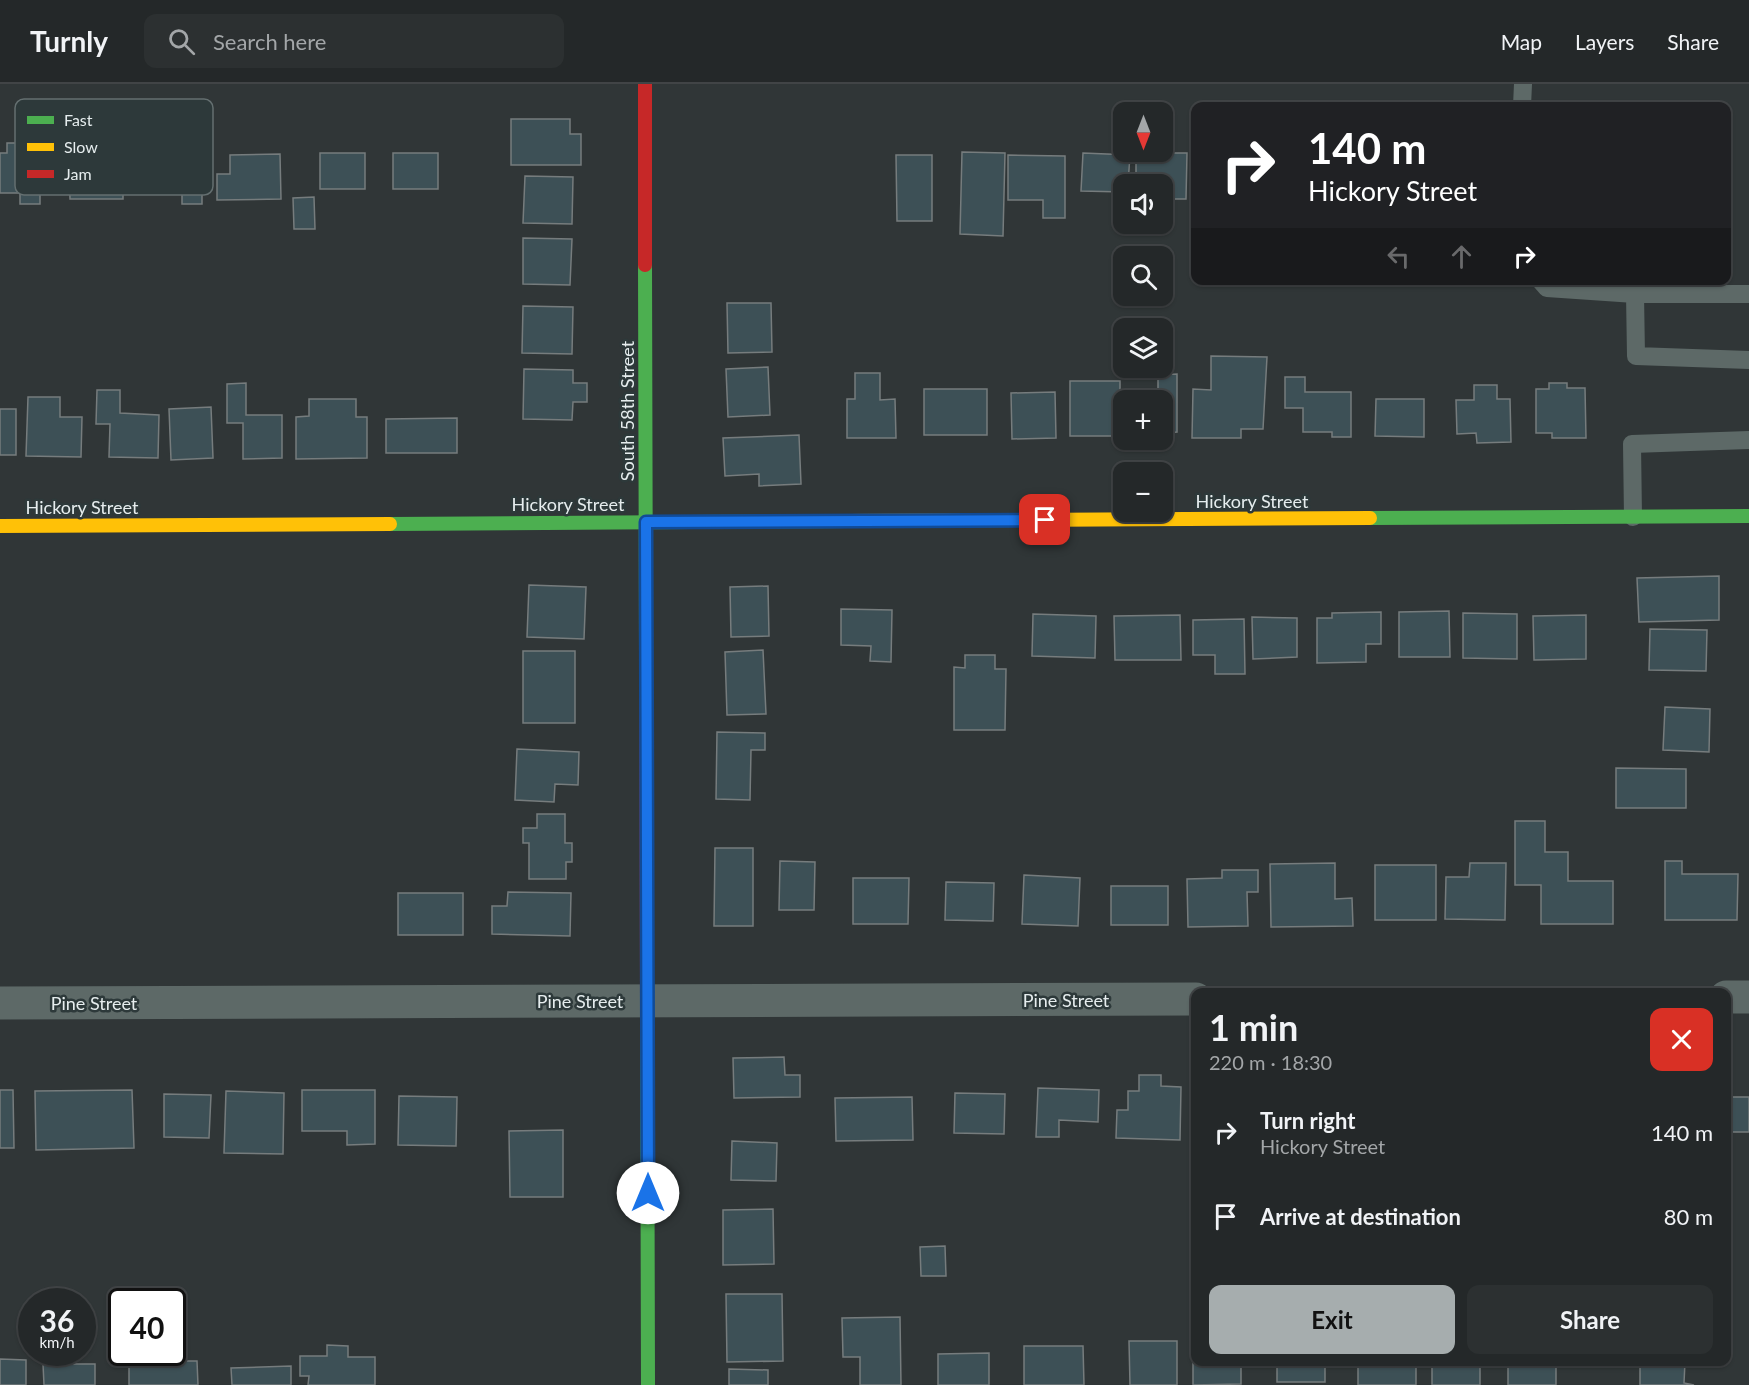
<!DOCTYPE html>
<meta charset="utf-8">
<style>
body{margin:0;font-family:Lato,sans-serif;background:#2c3031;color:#f1f3f6;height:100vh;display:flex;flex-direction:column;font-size:22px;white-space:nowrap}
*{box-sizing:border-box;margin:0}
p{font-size:20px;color:#a3a6a8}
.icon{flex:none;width:33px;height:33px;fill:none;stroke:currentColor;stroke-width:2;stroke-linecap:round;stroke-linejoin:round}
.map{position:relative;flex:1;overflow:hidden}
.drawer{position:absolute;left:1191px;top:904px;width:540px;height:378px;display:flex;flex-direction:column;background:#242829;border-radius:12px;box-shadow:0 2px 4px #0004,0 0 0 2px #414446}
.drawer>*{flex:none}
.hud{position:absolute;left:1191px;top:18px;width:540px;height:183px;border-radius:12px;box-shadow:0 2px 4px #0004,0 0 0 2px #414446;background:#202124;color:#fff;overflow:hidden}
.needle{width:39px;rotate:180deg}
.tools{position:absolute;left:1113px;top:18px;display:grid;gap:12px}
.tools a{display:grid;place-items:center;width:60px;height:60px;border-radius:12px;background:#242829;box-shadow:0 2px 4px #0004,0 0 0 2px #414446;font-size:30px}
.speed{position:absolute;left:18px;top:1204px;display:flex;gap:12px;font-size:30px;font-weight:700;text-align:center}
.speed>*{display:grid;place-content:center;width:78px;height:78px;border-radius:50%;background:#242829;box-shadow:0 2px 4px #0004,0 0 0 2px #414446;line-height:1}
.speed small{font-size:15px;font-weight:400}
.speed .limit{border:3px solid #111;border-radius:9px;background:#fff;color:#111}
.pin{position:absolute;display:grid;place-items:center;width:51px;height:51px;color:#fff;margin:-26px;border-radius:12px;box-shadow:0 3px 9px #0006}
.me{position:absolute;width:66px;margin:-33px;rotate:0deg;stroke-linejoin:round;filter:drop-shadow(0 0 4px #0008)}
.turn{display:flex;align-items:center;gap:21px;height:126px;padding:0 18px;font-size:27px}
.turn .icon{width:78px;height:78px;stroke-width:2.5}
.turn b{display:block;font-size:42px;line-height:51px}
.lanes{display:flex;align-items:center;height:57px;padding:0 18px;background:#0003;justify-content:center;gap:30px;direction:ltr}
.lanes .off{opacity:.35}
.round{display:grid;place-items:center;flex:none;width:63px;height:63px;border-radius:12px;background:#2c3031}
.overview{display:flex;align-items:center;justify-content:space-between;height:102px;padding:0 18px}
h1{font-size:36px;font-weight:700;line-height:45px}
.primary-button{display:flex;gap:12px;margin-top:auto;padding:12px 18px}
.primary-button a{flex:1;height:69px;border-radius:12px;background:#a6adae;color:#111;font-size:24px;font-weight:700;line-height:69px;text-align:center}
.primary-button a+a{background:#2c3031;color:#f1f3f6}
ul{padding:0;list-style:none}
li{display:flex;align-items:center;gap:18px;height:84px;padding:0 18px}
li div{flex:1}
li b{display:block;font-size:22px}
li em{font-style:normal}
header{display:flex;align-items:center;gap:36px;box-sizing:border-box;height:84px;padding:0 30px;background:#242829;border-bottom:2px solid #414446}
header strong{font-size:28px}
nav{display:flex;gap:33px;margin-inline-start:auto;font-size:21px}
.search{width:420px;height:54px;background:#2c3031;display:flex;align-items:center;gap:15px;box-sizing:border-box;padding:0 21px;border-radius:12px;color:#a3a6a8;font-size:22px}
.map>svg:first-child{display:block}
</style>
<header>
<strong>Turnly</strong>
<div class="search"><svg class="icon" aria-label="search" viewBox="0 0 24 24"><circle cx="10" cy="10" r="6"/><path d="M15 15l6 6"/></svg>Search here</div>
<nav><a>Map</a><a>Layers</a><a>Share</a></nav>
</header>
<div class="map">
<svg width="1749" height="1301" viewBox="0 0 1749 1301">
<rect width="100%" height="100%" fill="#303637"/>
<path fill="#3d5056" stroke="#767c7d" stroke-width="1.5" d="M511,35H570V50H581V81H511Z
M7,59H20V69L40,68V120H20V109H0V69H7Z
M169,59H181L182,68H202V120H182V109L135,110V86H149V69H169Z
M962,68L1005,69L1003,152L960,150Z
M320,69H365V105H320Z
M393,69H438V105H393Z
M1083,69L1130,71L1128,100H1124V108L1081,107Z
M1136,69H1187L1186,115H1162V100H1136Z
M280,70L281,115L217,116V90H230V71Z
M896,71H932V137H897Z
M1008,71L1065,72V134H1043V116H1008Z
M69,74H123V115H70Z
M525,92L573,93L572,140L523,139Z
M314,113L315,145H294L293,114Z
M523,154L572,155L570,201L523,200Z
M727,219H771L772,268L728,269Z
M523,222L573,223L572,270L522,269Z
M1211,272L1267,273L1263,345H1241V354H1192L1193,305L1211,306Z
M768,283L770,331L728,333L726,285Z
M524,285L573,286V299H587V318H573L572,336L523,335Z
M855,289H880V316L895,315L896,354H847V315H855Z
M1177,290V348L1162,349V316H1132V308H1158V291Z
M1285,293H1305V308H1351V353H1332V348H1303V324H1285Z
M1070,297H1120V352H1070Z
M246,299V331H282V374L243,375V339H227V300Z
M1549,299H1567V304H1585L1586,354H1552V349H1536V305H1549Z
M1474,301H1497V315H1510L1511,358L1477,359L1476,349L1457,350L1456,316H1474Z
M924,305H987V351H924Z
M97,306H120V329L159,331L158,374L109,373L110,340H96Z
M1055,308L1056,354L1012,355L1011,309Z
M28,313H60V333H82L81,373L26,372Z
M309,315H356V333H367V374L296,375V333L309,332Z
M1376,315H1424V353L1375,352Z
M211,323L213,374L171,376L169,325Z
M0,325H16V371H0Z
M457,334V369H386V335Z
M799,351L801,400L759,402V390L725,392L723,354Z
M1719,492V536L1639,538L1637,494Z
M529,501L586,503L584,555L527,553Z
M768,502L769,552L731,553L730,503Z
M841,525L892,526L891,578L870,577L871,562L841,561Z
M1449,527L1450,573H1399V528Z
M1381,528V560H1366V578L1317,579V534H1332V529Z
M1463,529L1517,530V575L1463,574Z
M1033,530L1096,532L1095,574L1032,572Z
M1180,531L1181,576H1115L1114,532Z
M1586,531V575L1534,576L1533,532Z
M1252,533L1297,534V573L1253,575Z
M1244,535L1245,590H1215V571H1193V536Z
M1650,545L1707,546L1706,587L1649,586Z
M763,566L766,630L727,631L725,568Z
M523,567H575V639H523Z
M965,571H995V585H1006L1005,646H954V583L965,584Z
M1665,623L1710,625L1709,668L1663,666Z
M717,648L765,649V666H751L750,716L716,715Z
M517,665L579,668L578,701L555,700L554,718L515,716Z
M1616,684L1686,685V724H1616Z
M537,730H565V759H572V778H566V795H529V759H523V744H537Z
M1515,737H1545V768H1568V797H1613V840H1541V801H1515Z
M715,764H753V842H714Z
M780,777L815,778L814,826H779Z
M1665,777H1682V790H1738L1737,836H1665Z
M1335,779V815L1352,814L1353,842L1271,843L1270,780Z
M1470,779H1506L1505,836L1445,835L1446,793H1469Z
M1375,781H1436V836H1375Z
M1222,786H1258V808H1247L1248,842L1188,843L1187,795L1222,794Z
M1024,791L1080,794L1078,842L1022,840Z
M853,794H909L908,840H853Z
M946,798L994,799L993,837L945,836Z
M1111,802H1168V841H1111Z
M508,808L571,809L570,852L492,850V822H507Z
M398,809H463V851H398Z
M784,973L785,991H800V1013L734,1014L733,974Z
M1139,991H1161V1002L1181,1003L1180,1056L1116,1054L1117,1026H1128V1007H1139Z
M1726,1003H1732V1013H1749V1048H1726Z
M1038,1004L1099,1006L1098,1038L1059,1036V1053H1036Z
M0,1006H13L14,1064H0Z
M132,1006L134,1064L36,1066L35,1007Z
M302,1006H375V1060L347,1061V1047H302Z
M226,1007L284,1009L283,1070L224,1069Z
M955,1009L1005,1010L1004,1050L954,1049Z
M164,1010L211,1011L209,1054L164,1053Z
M399,1012L457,1013L456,1062L398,1061Z
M912,1013L913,1056L836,1057L835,1014Z
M563,1046V1113H510L509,1047Z
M732,1057L777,1059L776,1097L731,1096Z
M773,1125L774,1180L723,1181V1126Z
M945,1162L946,1192H921L920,1163Z
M726,1210H782L783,1277L727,1278Z
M900,1233L901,1301H860V1273H843L842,1234Z
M1193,1255H1196V1278H1241V1300L1193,1301Z
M1129,1257H1177V1301H1130Z
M327,1261L348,1262V1273H375V1301H308L309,1292H300V1272H327Z
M1024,1262H1083L1084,1301H1024Z
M989,1269V1301H938V1270Z
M0,1275L26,1276V1301H0Z
M129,1277H197L198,1301H129Z
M1277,1278H1325V1298H1277Z
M1358,1278H1416V1301H1358Z
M1432,1278H1480V1301H1432Z
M1508,1278H1556V1301H1508Z
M1640,1278H1685L1684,1299L1694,1301H1640Z
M43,1280H95V1301H44Z
M291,1282V1301H232L231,1284Z
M729,1285L768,1286V1301H729Z"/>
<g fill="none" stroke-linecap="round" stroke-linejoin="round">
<path stroke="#5d6967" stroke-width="18" d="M1522,22L1523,0
M1540,196L1547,204L1635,210
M1749,210H1635L1636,272L1749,276
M1633,433L1632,360L1749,356"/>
<path stroke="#5d6967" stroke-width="33" d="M1726,913H1749
M0,919L1196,915"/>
<path stroke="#4caf50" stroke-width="14" d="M645,181L646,566
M1370,434L1749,432
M390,440L848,437
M647,911L648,1301"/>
<path stroke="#ffc107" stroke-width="14" d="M848,437L1370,434
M0,442L390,440"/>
<path stroke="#c62828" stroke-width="14" d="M645,0V181
M646,566L647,911"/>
</g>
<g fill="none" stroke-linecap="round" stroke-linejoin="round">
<g stroke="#114b97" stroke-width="15">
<path id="route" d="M648,1109L646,438L1045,436"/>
</g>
<use href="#route" stroke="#1a73e8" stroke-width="10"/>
</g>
<g text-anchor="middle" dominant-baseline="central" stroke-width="5" stroke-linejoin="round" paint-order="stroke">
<g font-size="18" fill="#e6edee" stroke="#2d393a">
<text transform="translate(627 327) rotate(-90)">South 58th Street</text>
<text x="1252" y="417">Hickory Street</text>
<text x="568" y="420">Hickory Street</text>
<text x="82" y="423">Hickory Street</text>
<text x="1066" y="916">Pine Street</text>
<text x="580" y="917">Pine Street</text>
<text x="94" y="919">Pine Street</text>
</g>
</g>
<rect x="15" y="15" width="198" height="96" rx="9" fill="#2d393a" stroke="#646f70" stroke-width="1.5"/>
<rect x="27" y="32" width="27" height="8" fill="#4caf50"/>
<rect x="27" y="59" width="27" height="8" fill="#ffc107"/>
<rect x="27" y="86" width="27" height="8" fill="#c62828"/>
<g font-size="16" fill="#e6edee">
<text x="64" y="42">Fast</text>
<text x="64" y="69">Slow</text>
<text x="64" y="96">Jam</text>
</g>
</svg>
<div class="tools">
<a><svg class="needle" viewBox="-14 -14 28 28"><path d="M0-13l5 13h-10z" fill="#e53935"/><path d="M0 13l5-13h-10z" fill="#a3a6a8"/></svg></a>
<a><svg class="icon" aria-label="sound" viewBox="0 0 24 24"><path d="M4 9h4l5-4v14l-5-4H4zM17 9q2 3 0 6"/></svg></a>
<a><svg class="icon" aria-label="search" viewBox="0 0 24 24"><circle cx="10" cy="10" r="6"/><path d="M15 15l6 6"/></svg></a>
<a><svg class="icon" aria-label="layers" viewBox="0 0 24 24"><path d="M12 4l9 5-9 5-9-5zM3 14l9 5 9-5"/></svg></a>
<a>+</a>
<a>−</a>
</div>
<div class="speed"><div>36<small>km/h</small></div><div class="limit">40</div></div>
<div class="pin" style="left:1045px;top:436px;background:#d93025"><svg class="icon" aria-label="arrive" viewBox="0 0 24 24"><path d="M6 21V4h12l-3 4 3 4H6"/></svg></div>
<svg class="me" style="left:648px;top:1109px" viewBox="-20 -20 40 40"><circle r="19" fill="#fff"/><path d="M0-13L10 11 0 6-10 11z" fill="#1a73e8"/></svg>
<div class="hud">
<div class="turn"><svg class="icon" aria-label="right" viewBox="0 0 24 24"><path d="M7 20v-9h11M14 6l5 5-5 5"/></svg><div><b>140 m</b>Hickory Street</div></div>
<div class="lanes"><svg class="icon off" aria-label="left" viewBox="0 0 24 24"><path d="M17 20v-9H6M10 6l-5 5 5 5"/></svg><svg class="icon off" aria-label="ahead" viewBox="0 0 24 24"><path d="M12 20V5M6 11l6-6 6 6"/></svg><svg class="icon" aria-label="right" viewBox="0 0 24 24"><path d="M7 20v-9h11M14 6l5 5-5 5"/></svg></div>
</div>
<section class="drawer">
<div class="overview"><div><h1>1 min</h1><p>220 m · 18:30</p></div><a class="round" style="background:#d93025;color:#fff"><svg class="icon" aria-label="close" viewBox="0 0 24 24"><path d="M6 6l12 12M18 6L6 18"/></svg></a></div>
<ul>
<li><svg class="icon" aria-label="right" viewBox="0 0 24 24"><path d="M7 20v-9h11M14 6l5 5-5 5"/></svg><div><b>Turn right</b><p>Hickory Street</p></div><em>140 m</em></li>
<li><svg class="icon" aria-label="arrive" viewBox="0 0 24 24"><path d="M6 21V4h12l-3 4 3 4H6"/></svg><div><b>Arrive at destination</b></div><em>80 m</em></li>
</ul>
<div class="primary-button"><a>Exit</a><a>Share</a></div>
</section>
</div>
